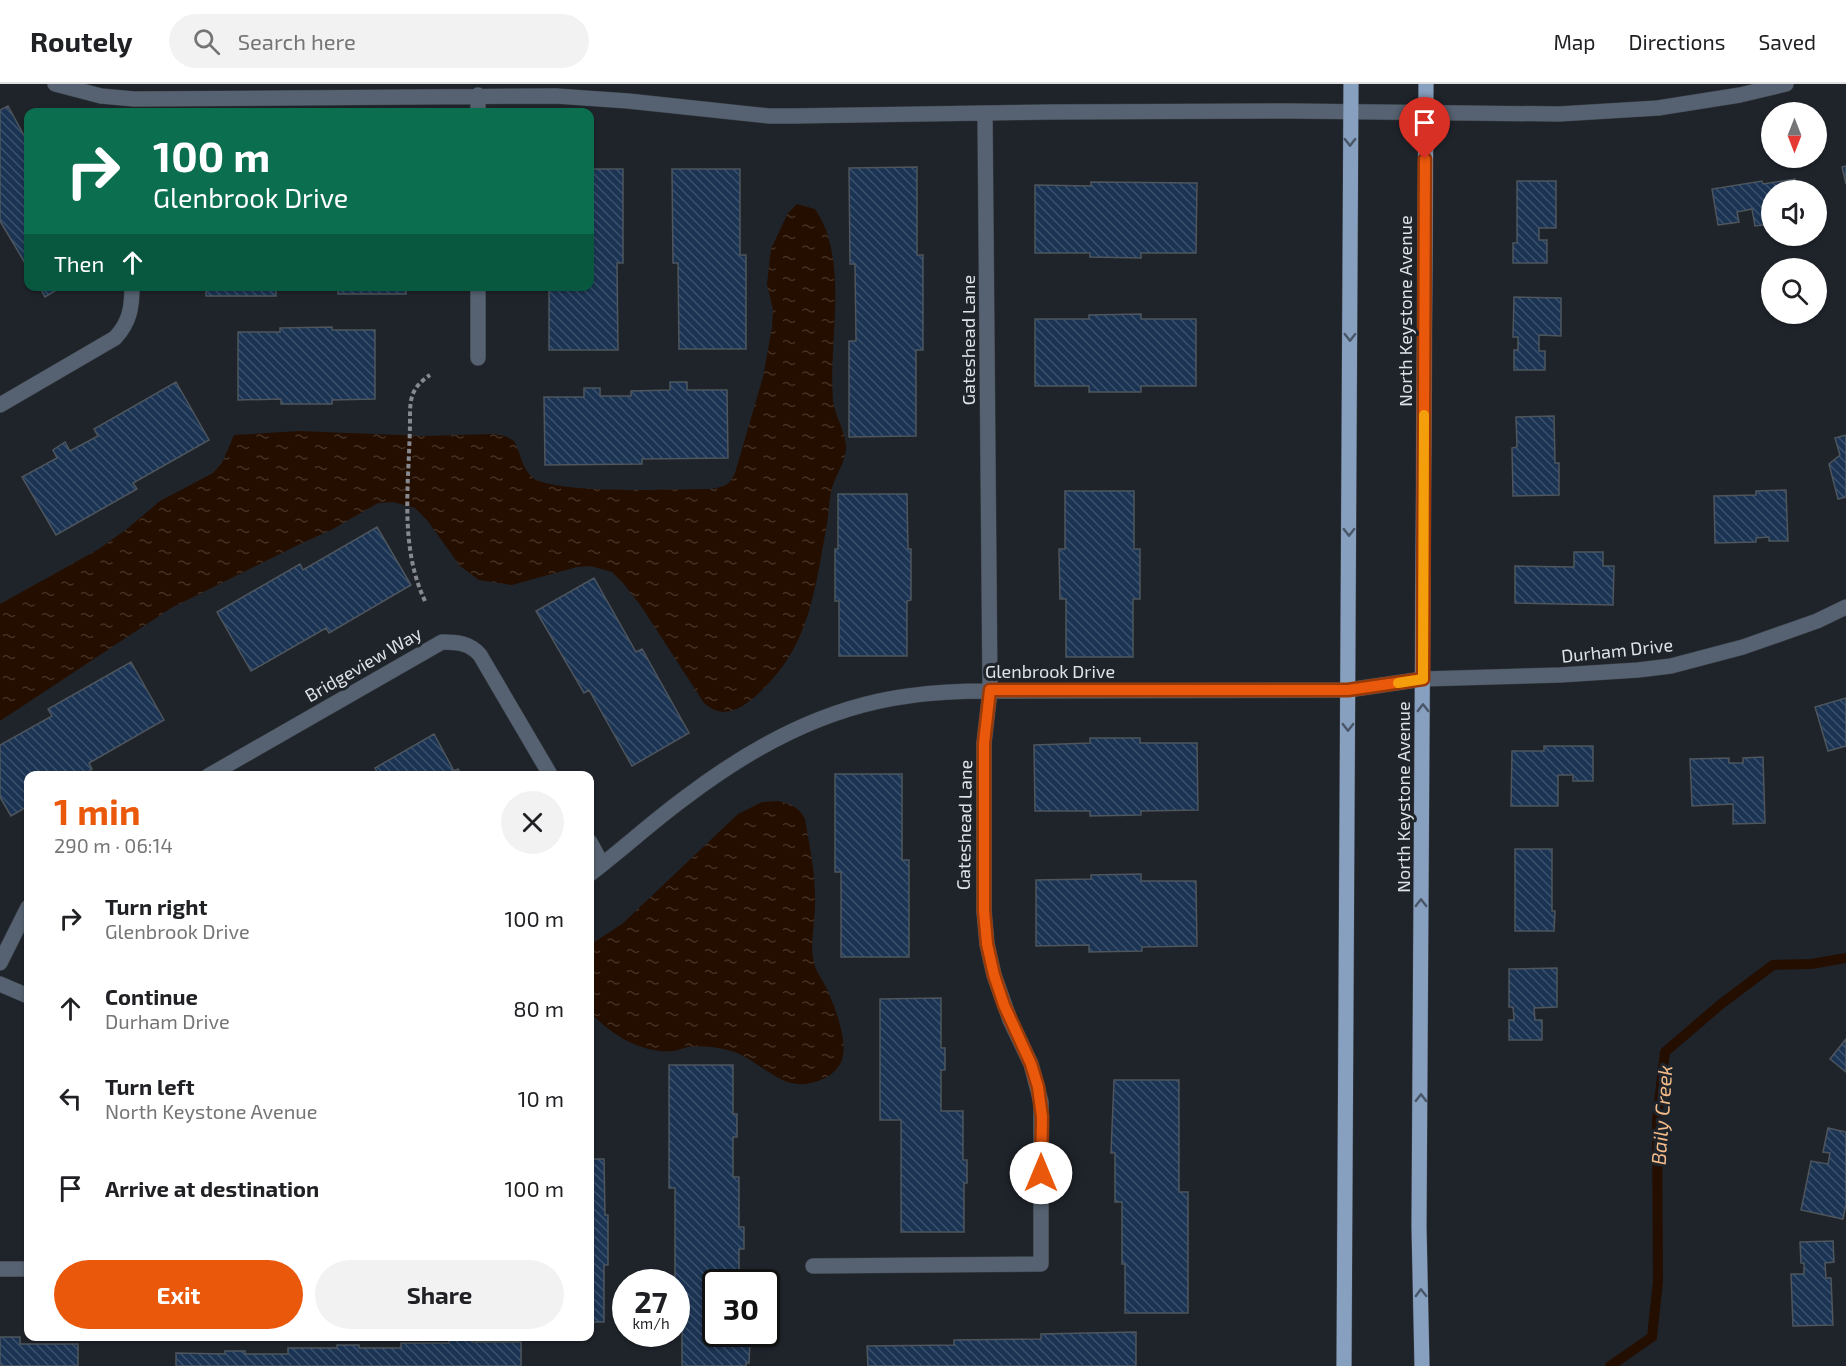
<!DOCTYPE html>
<meta charset="utf-8">
<style>
body{margin:0;font-family:"Exo 2",sans-serif;background:#f2f2f2;color:#202124;height:100vh;display:flex;flex-direction:column;font-size:22px;white-space:nowrap}
*{box-sizing:border-box;margin:0}
p{font-size:20px;color:#757577}
.icon{flex:none;width:33px;height:33px;fill:none;stroke:currentColor;stroke-width:2;stroke-linecap:round;stroke-linejoin:round}
.map{position:relative;flex:1;overflow:hidden}
.sheet{position:absolute;left:24px;top:687px;width:570px;height:570px;display:flex;flex-direction:column;background:#fff;border-radius:12px;box-shadow:0 2px 4px #0004}
.sheet>*{flex:none}
.guide{position:absolute;left:24px;top:24px;width:570px;height:183px;border-radius:12px;box-shadow:0 2px 4px #0004;background:#0b6e4f;color:#fff;overflow:hidden}
.needle{width:39px;rotate:180deg}
.controls{position:absolute;left:1761px;top:18px;display:grid;gap:12px}
.controls a{display:grid;place-items:center;width:66px;height:66px;border-radius:50%;background:#fff;box-shadow:0 2px 4px #0004;font-size:30px}
.speed{position:absolute;left:612px;top:1185px;display:flex;gap:12px;font-size:30px;font-weight:700;text-align:center}
.speed>*{display:grid;place-content:center;width:78px;height:78px;border-radius:50%;background:#fff;box-shadow:0 2px 4px #0004;line-height:1}
.speed small{font-size:15px;font-weight:400}
.speed .limit{border:3px solid #111;border-radius:9px;background:#fff;color:#111}
.pin{position:absolute;display:grid;place-items:center;width:51px;height:51px;color:#fff;margin:-62px -26px;border-radius:50% 50% 50% 0;rotate:-45deg;box-shadow:0 0 6px #0007}
.pin .icon{rotate:45deg}
.me{position:absolute;width:66px;margin:-33px;rotate:0deg;stroke-linejoin:round;filter:drop-shadow(0 0 4px #0008)}
.turn{display:flex;align-items:center;gap:21px;height:126px;padding:0 30px;font-size:27px}
.turn .icon{width:78px;height:78px;stroke-width:2.5}
.turn b{display:block;font-size:42px;line-height:51px}
.then{display:flex;align-items:center;height:57px;padding:0 30px;background:#0003;gap:12px;font-size:22px}
.round{display:grid;place-items:center;flex:none;width:63px;height:63px;border-radius:32px;background:#f2f2f2}
.summary{display:flex;align-items:center;justify-content:space-between;height:102px;padding:0 30px}
h1{font-size:36px;font-weight:700;line-height:45px;color:#ea580c}
.action{display:flex;gap:12px;margin-top:auto;padding:12px 30px}
.action a{flex:1;height:69px;border-radius:36px;background:#ea580c;color:#fff;font-size:24px;font-weight:700;line-height:69px;text-align:center}
.action a+a{background:#f2f2f2;color:#202124}
ul{padding:0;list-style:none}
li{display:flex;align-items:center;gap:18px;height:90px;padding:0 30px}
li div{flex:1}
li b{display:block;font-size:22px}
li em{font-style:normal}
header{display:flex;align-items:center;gap:36px;box-sizing:border-box;height:84px;padding:0 30px;background:#fff;border-bottom:2px solid #e0e0e0}
header strong{font-size:28px}
nav{display:flex;gap:33px;margin-inline-start:auto;font-size:21px}
.search{width:420px;height:54px;background:#f2f2f2;display:flex;align-items:center;gap:15px;box-sizing:border-box;padding:0 21px;border-radius:33px;color:#757577;font-size:22px}
.map>svg:first-child{display:block}
</style>
<header>
<strong>Routely</strong>
<div class="search"><svg class="icon" aria-label="search" viewBox="0 0 24 24"><circle cx="10" cy="10" r="6"/><path d="M15 15l6 6"/></svg>Search here</div>
<nav><a>Map</a><a>Directions</a><a>Saved</a></nav>
</header>
<div class="map">
<svg width="1846" height="1282" viewBox="0 0 1846 1282">
<defs>
<pattern id="water-ripples" width="26" height="14" patternUnits="userSpaceOnUse" patternTransform="scale(1.5)"><rect width="26" height="14" fill="#240e00"/><path d="M2 4q2-2 4 0t4 0M15 11q2-2 4 0t4 0" fill="none" stroke="#433125"/></pattern>
<pattern id="building-back-hatch" width="6" height="6" patternUnits="userSpaceOnUse" patternTransform="scale(1.5)"><rect width="6" height="6" fill="#1b3453"/><path d="M-1 5l2 2M0 0l6 6M5-1l2 2" fill="none" stroke="#3c516c"/></pattern>
</defs>
<rect width="100%" height="100%" fill="#1f242b"/>
<path fill="url(#water-ripples)" d="M797,120L815,125C850,175 828,259 833,317C835,332 847,351 846,365C845,379 836,390 832,404C829,415 829,428 827,440C814,509 810,567 752,615C736,628 721,634 704,619L641,522L623,499L612,488L590,482L577,483L512,501L479,496L460,482L427,436L415,424L393,418L378,419L331,446L300,460L171,524L0,637V520L99,465L128,444L160,417L213,389L222,379L234,351L299,347L423,352L493,350L505,352L514,357C521,369 521,383 532,393C554,411 677,405 711,405C724,403 730,401 735,389L763,293L772,243L773,226L767,200L771,165L788,129Z
M778,717C791,720 799,723 805,735C810,763 816,793 815,822C815,843 808,864 816,885C819,892 824,898 827,905C835,924 846,951 843,971C841,987 825,996 811,999C778,1007 758,973 728,966C715,963 701,961 688,963C683,964 679,966 674,967C642,970 611,951 590,928V861L622,840L738,730L762,718Z"/>
<g fill="none" stroke-linecap="round" stroke-linejoin="round">
<path stroke="#240e00" stroke-width="10" d="M1610,1282L1652,1253L1658,1197L1657,1035L1665,968L1721,920L1773,881L1811,880L1846,874"/>
</g>
<path fill="url(#building-back-hatch)" stroke="#4e555d" stroke-width="1.5" d="M8,22L28,59V184L0,137V26Z
M1846,82V100L1842,83Z
M917,83V171H923V266H916V352L849,353V257H856L855,180H850L849,84Z
M590,85H623V179H617L618,266H549V202H590Z
M672,85H740V171H746V265H679L678,179H673Z
M1795,95L1797,106H1772V140L1755,142L1752,125L1737,128L1739,138L1718,141L1712,105L1762,97L1763,100Z
M1517,97H1556V144H1539V156H1547V179H1513V159H1517Z
M1091,98L1197,99L1196,169H1141V174L1090,173V169H1035V101L1091,102Z
M1784,152H1805V155L1785,158Z
M39,202H63L45,213Z
M206,202H276V212H206Z
M338,202H406V210H338Z
M1514,213L1561,214V252L1539,251V267H1545V286H1514V266H1518V253H1513Z
M1141,230V235H1196V302H1141V308H1089V302H1035V235H1089V231Z
M332,243V246H375V315L332,316V320H281V315L238,316V248H280V244Z
M176,298L209,356L133,399L137,405L56,451L22,393L57,374L53,366L65,358L70,367L98,352L94,345Z
M670,298H687V306H727L728,374L642,375V380L545,381L544,313H584V304H600V312H631V307L670,306Z
M1554,332L1555,379H1559V411L1513,412L1512,364L1517,363L1516,333Z
M1846,351V413L1838,415L1829,380L1840,371L1835,354Z
M1786,406L1788,457H1769V453L1756,454V458L1715,459L1714,412L1756,411V407Z
M1065,407H1134V465H1140V515H1133V573H1066V515H1060L1059,465H1065Z
M838,410H907L908,465H911V516L907,517V572H839V517H835V465H838Z
M377,443L411,501L329,549L326,544L251,587L217,528L300,480L303,486Z
M1574,468H1603V482H1614L1613,521L1515,519V482L1574,483Z
M594,494L636,568L642,565L689,649L632,682L589,606L584,609L536,527Z
M131,578L164,636L89,679L92,685L82,692H28V722L11,732L0,713V661L52,632L48,625Z
M1846,614V662L1828,667L1815,623Z
M434,650L454,687L458,685L462,692H379L375,684Z
M1090,654H1140V659H1197L1198,726L1141,727V731L1090,732V727H1035L1034,661L1090,659Z
M1544,662H1593V697H1573V691H1558V722H1511L1512,667H1544Z
M1763,673L1765,739L1733,740V720L1692,722L1690,675L1729,674V679H1743V674Z
M835,690H902V776H909V873H841V788H835Z
M1515,765H1552V827H1555L1554,847H1515Z
M1141,790V797H1196L1197,862L1142,863V867L1089,868V861L1036,862V796L1091,795V791Z
M1557,884V923L1534,924L1535,936H1542V956H1509V936H1514L1513,923H1509V885Z
M941,914V964H945V986H941V1027H963V1076H967V1099H964V1148H901V1036H880V915Z
M1846,955V988L1830,975Z
M669,981H733V1030H737V1053H733V1093H739V1143H744V1165H739V1198H716V1250H745V1256H750L749,1279H746V1282H682V1215H676L675,1198V1104H669Z
M1114,996H1179V1108H1188V1229H1125V1180H1122V1118H1115V1069H1111Z
M1828,1044L1846,1048V1120L1843,1135L1801,1126L1811,1077L1828,1080L1830,1069L1823,1068Z
M590,1075H604L605,1131H608V1181H604V1238H590Z
M1833,1157L1834,1178L1825,1179L1826,1194H1831L1833,1241L1793,1242L1791,1190H1804V1179H1801L1800,1158Z
M1136,1248V1282H868L867,1262L954,1261V1256L1041,1255V1250Z
M0,1253H20V1260H78V1282H0Z
M449,1254H472V1258H521V1282H176V1269L225,1270V1267H245V1270H288V1264H337V1261H359V1264H401V1259H449Z"/>
<g fill="none" stroke-linecap="round" stroke-linejoin="round">
<g stroke="#3a3f45" stroke-width="16">
<path id="minor" d="M55,0L101,12L134,15L556,12L628,17L769,32H793L1052,28L1292,27L1559,30L1658,24L1740,11L1786,0
M478,11V28
M478,202V274
M0,321L115,254C130,238 132,223 132,202
M208,692L442,558C457,558 470,559 480,571L551,692
M590,758L602,780
M590,790C623,765 653,737 686,713C752,663 825,623 908,612C935,608 962,607 990,607L1348,606L1423,595L1560,591L1638,586L1671,582L1743,563L1817,537L1846,523
M0,879L28,823
M0,900L28,912
M813,1182L1041,1180V1018L1031,980L1010,936L994,891L987,860L984,827V659L990,607L985,29
M0,1185H28"/>
</g>
<g stroke="#3a3f45" stroke-width="16">
<path id="major" d="M1344,1282L1351,0
M1422,1282L1419,1143L1426,0"/>
</g>
<path stroke="#868a90" stroke-width="4" stroke-dasharray="4.5 3" stroke-linecap="butt" d="M425,517C399,462 409,399 410,340C410,317 409,305 430,291"/>
<use href="#minor" stroke="#566271" stroke-width="15"/>
<use href="#major" stroke="#88a0c0" stroke-width="15"/>
</g>
<defs><path id="oneway-chevron" d="M-2-3.5L2.5 0L-2 3.5" fill="none" stroke-width="1.6" stroke-linecap="round" stroke-linejoin="round" transform="scale(1.5)"/></defs>
<g stroke="#495667">
<use href="#oneway-chevron" transform="translate(1350 58) rotate(90)"/>
<use href="#oneway-chevron" transform="translate(1350 253) rotate(90)"/>
<use href="#oneway-chevron" transform="translate(1349 448) rotate(90)"/>
<use href="#oneway-chevron" transform="translate(1423 624) rotate(-90)"/>
<use href="#oneway-chevron" transform="translate(1348 643) rotate(90)"/>
<use href="#oneway-chevron" transform="translate(1421 819) rotate(-90)"/>
<use href="#oneway-chevron" transform="translate(1421 1014) rotate(-89)"/>
<use href="#oneway-chevron" transform="translate(1421 1209) rotate(-91)"/>
</g>
<g fill="none" stroke-linecap="round" stroke-linejoin="round">
<g stroke="#983908" stroke-width="15">
<path id="route" d="M1041,1089L1042,1033L1038,1003L1031,980L1004,921L994,891L987,860L984,827V659L990,606H1348L1423,595L1425,75"/>
</g>
<use href="#route" stroke="#ea580c" stroke-width="10"/>
<path stroke="#f59e0b" stroke-width="10" d="M1398,599L1423,595L1424,331"/>
</g>
<g text-anchor="middle" dominant-baseline="central" stroke-width="6" stroke-linejoin="round" paint-order="stroke">
<g font-size="18" fill="#dfe3e7" stroke="#1f242b">
<text transform="translate(1405 227) rotate(-90)">North Keystone Avenue</text>
<text transform="translate(968 256) rotate(-90)">Gateshead Lane</text>
<text transform="translate(1617 566) rotate(-6)">Durham Drive</text>
<text transform="translate(363 580) rotate(-30)">Bridgeview Way</text>
<text x="1050" y="587">Glenbrook Drive</text>
<text transform="translate(1403 713) rotate(-90)">North Keystone Avenue</text>
<text transform="translate(964 741) rotate(-89)">Gateshead Lane</text>
</g>
<g font-size="20" font-style="italic" fill="#f5bc89" stroke="#1f242b">
<text transform="translate(1661 1031) rotate(-86)">Baily Creek</text>
</g>
</g>
</svg>
<div class="controls">
<a><svg class="needle" viewBox="-14 -14 28 28"><path d="M0-13l5 13h-10z" fill="#e53935"/><path d="M0 13l5-13h-10z" fill="#757577"/></svg></a>
<a><svg class="icon" aria-label="sound" viewBox="0 0 24 24"><path d="M4 9h4l5-4v14l-5-4H4zM17 9q2 3 0 6"/></svg></a>
<a><svg class="icon" aria-label="search" viewBox="0 0 24 24"><circle cx="10" cy="10" r="6"/><path d="M15 15l6 6"/></svg></a>
</div>
<div class="speed"><div>27<small>km/h</small></div><div class="limit">30</div></div>
<div class="pin" style="left:1425px;top:75px;background:#d93025"><svg class="icon" aria-label="arrive" viewBox="0 0 24 24"><path d="M6 21V4h12l-3 4 3 4H6"/></svg></div>
<svg class="me" style="left:1041px;top:1089px" viewBox="-20 -20 40 40"><circle r="19" fill="#fff"/><path d="M0-13L10 11 0 6-10 11z" fill="#ea580c"/></svg>
<div class="guide">
<div class="turn"><svg class="icon" aria-label="right" viewBox="0 0 24 24"><path d="M7 20v-9h11M14 6l5 5-5 5"/></svg><div><b>100 m</b>Glenbrook Drive</div></div>
<div class="then">Then<svg class="icon" aria-label="ahead" viewBox="0 0 24 24"><path d="M12 20V5M6 11l6-6 6 6"/></svg></div>
</div>
<section class="sheet">
<div class="summary"><div><h1>1 min</h1><p>290 m · 06:14</p></div><a class="round"><svg class="icon" aria-label="close" viewBox="0 0 24 24"><path d="M6 6l12 12M18 6L6 18"/></svg></a></div>
<ul>
<li><svg class="icon" aria-label="right" viewBox="0 0 24 24"><path d="M7 20v-9h11M14 6l5 5-5 5"/></svg><div><b>Turn right</b><p>Glenbrook Drive</p></div><em>100 m</em></li>
<li><svg class="icon" aria-label="ahead" viewBox="0 0 24 24"><path d="M12 20V5M6 11l6-6 6 6"/></svg><div><b>Continue</b><p>Durham Drive</p></div><em>80 m</em></li>
<li><svg class="icon" aria-label="left" viewBox="0 0 24 24"><path d="M17 20v-9H6M10 6l-5 5 5 5"/></svg><div><b>Turn left</b><p>North Keystone Avenue</p></div><em>10 m</em></li>
<li><svg class="icon" aria-label="arrive" viewBox="0 0 24 24"><path d="M6 21V4h12l-3 4 3 4H6"/></svg><div><b>Arrive at destination</b></div><em>100 m</em></li>
</ul>
<div class="action"><a>Exit</a><a>Share</a></div>
</section>
</div>
